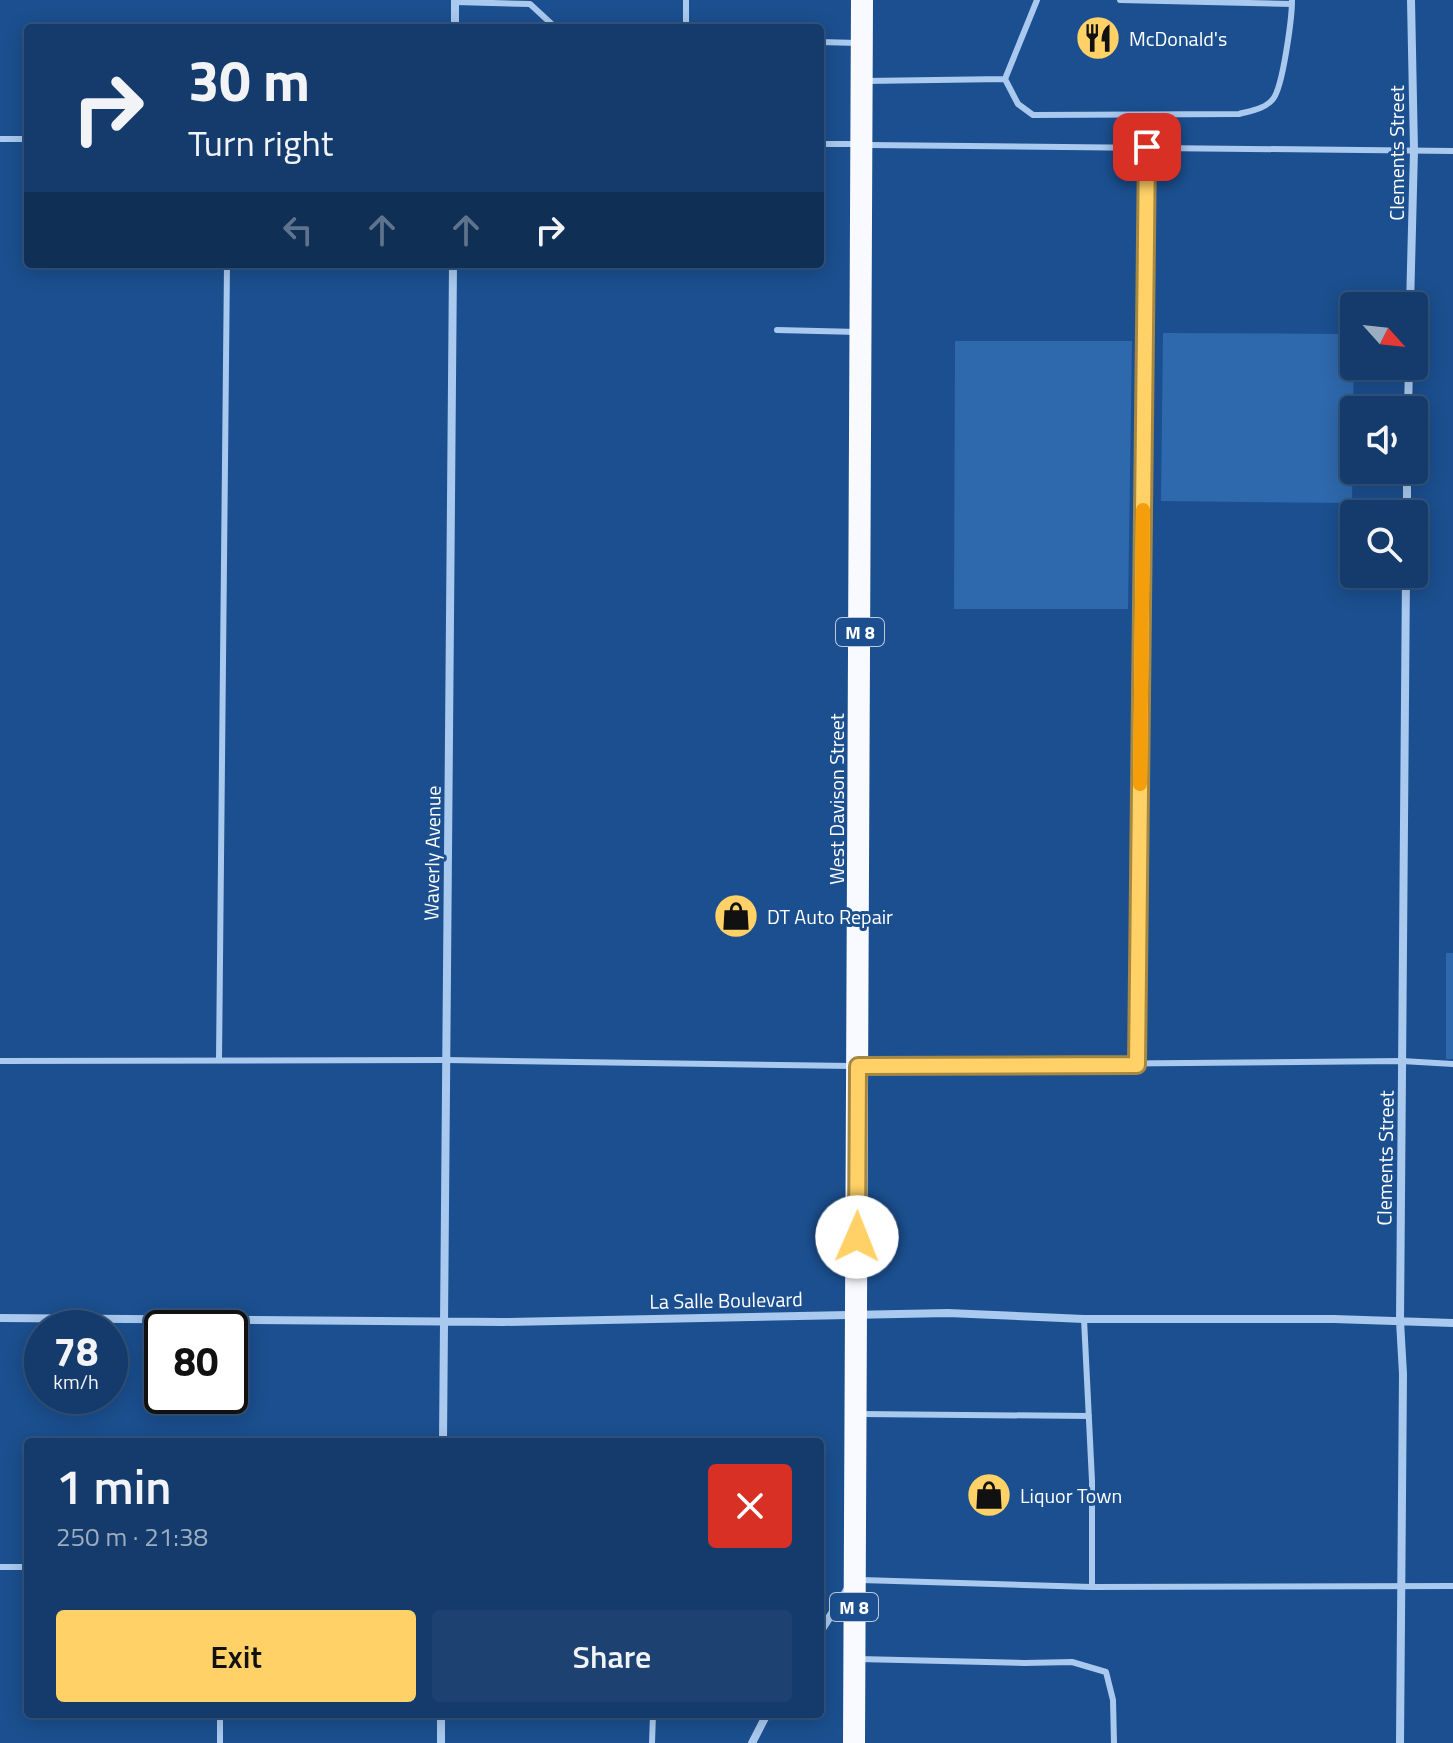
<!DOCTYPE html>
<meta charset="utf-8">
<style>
body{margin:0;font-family:"Titillium Web",sans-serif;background:#1d4271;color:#f1f3f6;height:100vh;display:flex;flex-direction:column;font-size:30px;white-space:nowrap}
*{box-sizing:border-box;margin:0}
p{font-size:26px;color:#9dadc1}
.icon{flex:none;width:44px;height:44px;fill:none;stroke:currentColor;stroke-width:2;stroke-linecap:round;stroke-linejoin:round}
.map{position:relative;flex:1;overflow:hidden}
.panel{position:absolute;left:24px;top:1438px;width:800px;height:280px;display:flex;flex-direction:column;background:#143b6b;border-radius:8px;box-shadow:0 4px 20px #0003,0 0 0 2px #33557e}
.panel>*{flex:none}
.guide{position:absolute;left:24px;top:24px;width:800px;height:244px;border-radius:8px;box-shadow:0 4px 20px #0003,0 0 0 2px #33557e;background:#143b6b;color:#f1f3f6;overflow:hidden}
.needle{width:52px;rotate:117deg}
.buttons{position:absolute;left:1340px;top:292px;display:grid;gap:16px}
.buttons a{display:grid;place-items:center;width:88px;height:88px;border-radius:8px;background:#143b6b;box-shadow:0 4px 20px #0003,0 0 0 2px #33557e;font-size:40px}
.speed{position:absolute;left:24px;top:1310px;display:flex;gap:16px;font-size:40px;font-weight:700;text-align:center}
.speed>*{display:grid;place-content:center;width:104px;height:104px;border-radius:50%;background:#143b6b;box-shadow:0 4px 20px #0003,0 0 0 2px #33557e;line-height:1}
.speed small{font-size:20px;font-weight:400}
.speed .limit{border:4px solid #111;border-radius:12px;background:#fff;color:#111}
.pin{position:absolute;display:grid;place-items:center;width:68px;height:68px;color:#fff;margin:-34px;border-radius:16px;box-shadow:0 4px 12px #0006}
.me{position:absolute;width:88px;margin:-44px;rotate:1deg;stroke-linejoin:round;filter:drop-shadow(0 0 6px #0008)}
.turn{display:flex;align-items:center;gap:28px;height:168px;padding:0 32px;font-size:36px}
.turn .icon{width:104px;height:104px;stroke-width:2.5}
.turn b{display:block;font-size:56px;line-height:68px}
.lanes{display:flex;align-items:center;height:76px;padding:0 32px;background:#0003;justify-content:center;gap:40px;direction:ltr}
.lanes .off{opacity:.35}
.round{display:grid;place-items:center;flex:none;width:84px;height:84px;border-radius:8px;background:#1d4271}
.headline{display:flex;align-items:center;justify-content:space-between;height:136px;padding:0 32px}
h1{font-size:48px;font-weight:600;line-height:60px}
.primary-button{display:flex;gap:16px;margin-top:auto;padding:16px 32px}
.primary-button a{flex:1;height:92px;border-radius:8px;background:#ffd166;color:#111;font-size:32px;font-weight:600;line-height:92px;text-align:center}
.primary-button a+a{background:#1d4271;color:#f1f3f6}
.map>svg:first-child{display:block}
</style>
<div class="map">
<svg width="1453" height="1743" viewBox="0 0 1453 1743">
<rect width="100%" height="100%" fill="#1b4f8f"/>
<path fill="#2e69ad" d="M1163,333L1354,334L1352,503L1161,501Z
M955,341H1132L1128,609H954Z
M1446,953H1453V1059H1446Z"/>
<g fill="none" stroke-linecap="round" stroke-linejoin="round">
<path stroke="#a9c9ee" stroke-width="6" d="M1037,0L1005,79L1018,104L1033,115L1239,114C1250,111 1265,109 1273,99C1283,87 1292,17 1292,0
M1120,0L1292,4
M455,2L530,4L556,28
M686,28V0
M820,42L858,43
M865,81L1005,79
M0,139H28
M820,144H856
M868,145L1453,151
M777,330L858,332
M219,1060L227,264
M0,1061L446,1060L852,1066
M1137,1065L1147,147
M864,1066L1402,1061L1453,1064
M1084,1319L1092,1481V1587
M859,1414L1089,1416
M0,1567H28
M861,1580L1092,1587L1453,1586
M858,1659L1024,1663L1072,1662L1106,1672L1113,1700L1114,1743
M220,1743V1714
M652,1743L653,1714"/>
<path stroke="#a9c9ee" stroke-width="8" d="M455,28V0
M1410,306L1414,150L1411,0
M1408,410L1409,366
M1407,514V470
M0,1318L503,1322L948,1313L1084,1319H1334L1453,1323
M443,1442L453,264
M820,1632L849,1587
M441,1743V1714
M752,1743L767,1714
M1400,1743L1403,1374L1400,1321L1406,574"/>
<path stroke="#f8faff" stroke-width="22" d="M854,1743L862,0"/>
</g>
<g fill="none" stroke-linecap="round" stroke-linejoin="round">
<g stroke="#a68842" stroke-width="20">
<path id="route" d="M857,1237L858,1066L1137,1065L1147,147"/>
</g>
<use href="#route" stroke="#ffd166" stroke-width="14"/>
<path stroke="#f59e0b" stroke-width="14" d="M1140,784L1143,510"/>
</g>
<defs>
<g id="restaurant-disc" transform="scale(2.3)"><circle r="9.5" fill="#ffd166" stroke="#1b4f8f"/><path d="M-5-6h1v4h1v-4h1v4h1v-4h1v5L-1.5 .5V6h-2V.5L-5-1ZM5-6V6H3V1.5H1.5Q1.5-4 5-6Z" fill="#111"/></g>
<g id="shop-disc" transform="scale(2.3)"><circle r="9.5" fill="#ffd166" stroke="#1b4f8f"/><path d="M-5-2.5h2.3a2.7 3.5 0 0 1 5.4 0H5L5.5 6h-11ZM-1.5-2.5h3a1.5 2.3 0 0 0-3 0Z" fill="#111"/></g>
</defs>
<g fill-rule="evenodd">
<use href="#restaurant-disc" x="1098" y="38"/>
<use href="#shop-disc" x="736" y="916"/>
<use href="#shop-disc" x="989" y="1495"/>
</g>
<g text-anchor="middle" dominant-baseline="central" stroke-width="6" stroke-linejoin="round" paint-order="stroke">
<g fill="#1b4f8f" stroke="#bbcadd" stroke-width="2">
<rect x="836" y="618" width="48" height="28" rx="6"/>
<rect x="830" y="1593" width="48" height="28" rx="6"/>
</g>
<g font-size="18" font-weight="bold" fill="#fff">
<text x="860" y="632">M 8</text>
<text x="854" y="1607">M 8</text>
</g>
<g font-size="20" fill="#fff" stroke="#1b4f8f" text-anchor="start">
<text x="1129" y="38">McDonald's</text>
<text x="767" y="916">DT Auto Repair</text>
<text x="1020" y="1495">Liquor Town</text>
</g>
<g font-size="20" fill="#fff" stroke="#1b4f8f">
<text transform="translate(1396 153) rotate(-90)">Clements Street</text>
<text transform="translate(836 799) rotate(-90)">West Davison Street</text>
<text transform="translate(432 853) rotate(-89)">Waverly Avenue</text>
<text transform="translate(1385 1158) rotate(-89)">Clements Street</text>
<text transform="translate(726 1300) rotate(-1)">La Salle Boulevard</text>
</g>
</g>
</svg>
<div class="buttons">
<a><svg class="needle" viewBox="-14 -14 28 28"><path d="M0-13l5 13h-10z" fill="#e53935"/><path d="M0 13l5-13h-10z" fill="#9dadc1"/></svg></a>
<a><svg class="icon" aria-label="sound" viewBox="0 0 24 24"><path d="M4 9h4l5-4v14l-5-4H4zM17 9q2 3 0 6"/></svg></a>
<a><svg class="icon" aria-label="search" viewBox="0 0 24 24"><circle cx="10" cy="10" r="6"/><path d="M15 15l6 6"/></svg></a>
</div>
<div class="speed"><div>78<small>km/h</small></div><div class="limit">80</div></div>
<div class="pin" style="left:1147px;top:147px;background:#d93025"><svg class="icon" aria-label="arrive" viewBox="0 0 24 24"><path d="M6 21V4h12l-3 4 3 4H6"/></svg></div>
<svg class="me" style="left:857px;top:1237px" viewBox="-20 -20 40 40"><circle r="19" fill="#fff"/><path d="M0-13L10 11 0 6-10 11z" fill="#ffd166"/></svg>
<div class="guide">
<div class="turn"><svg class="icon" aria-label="right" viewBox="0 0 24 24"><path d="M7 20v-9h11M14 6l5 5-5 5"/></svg><div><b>30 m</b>Turn right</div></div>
<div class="lanes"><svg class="icon off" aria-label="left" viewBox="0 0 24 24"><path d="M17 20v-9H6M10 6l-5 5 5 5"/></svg><svg class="icon off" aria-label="ahead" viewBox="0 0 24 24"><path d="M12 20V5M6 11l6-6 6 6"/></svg><svg class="icon off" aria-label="ahead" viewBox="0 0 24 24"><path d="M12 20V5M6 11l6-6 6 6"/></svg><svg class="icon" aria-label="right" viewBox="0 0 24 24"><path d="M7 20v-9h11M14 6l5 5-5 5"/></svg></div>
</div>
<section class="panel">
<div class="headline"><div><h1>1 min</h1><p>250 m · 21:38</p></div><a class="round" style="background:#d93025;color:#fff"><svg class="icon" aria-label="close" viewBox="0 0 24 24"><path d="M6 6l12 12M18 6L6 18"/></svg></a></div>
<div class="primary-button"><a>Exit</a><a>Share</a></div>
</section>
</div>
